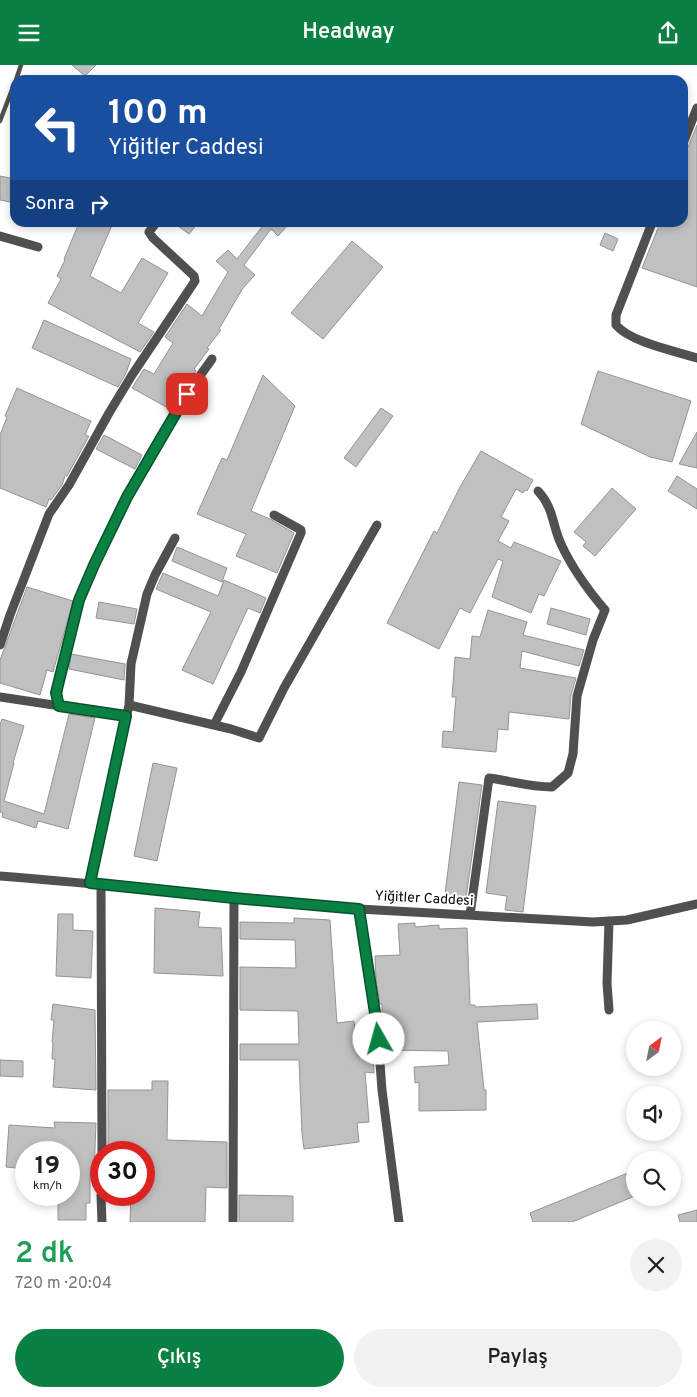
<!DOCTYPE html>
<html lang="tr">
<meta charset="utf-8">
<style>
body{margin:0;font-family:Overpass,sans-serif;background:#f2f2f2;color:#222;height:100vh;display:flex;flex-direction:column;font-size:19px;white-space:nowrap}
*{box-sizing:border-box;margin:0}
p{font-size:16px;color:#767676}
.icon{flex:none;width:28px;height:28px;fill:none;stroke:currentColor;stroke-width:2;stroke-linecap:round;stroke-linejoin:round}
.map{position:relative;height:1157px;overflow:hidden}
.side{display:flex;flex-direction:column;background:#fff;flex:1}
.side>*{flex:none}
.guide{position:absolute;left:10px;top:10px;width:678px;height:152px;border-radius:15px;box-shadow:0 2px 8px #0003;background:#1a4fa0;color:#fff;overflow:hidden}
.needle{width:32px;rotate:32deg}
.controls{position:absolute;left:626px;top:956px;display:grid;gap:10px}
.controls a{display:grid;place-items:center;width:55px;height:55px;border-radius:50%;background:#fff;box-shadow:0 2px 8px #0003;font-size:25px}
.speed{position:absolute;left:15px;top:1076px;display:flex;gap:10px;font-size:25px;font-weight:700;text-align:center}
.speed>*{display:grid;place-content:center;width:65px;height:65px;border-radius:50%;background:#fff;box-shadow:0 2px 8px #0003;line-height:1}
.speed small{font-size:12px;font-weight:400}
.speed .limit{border:8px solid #d22;background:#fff;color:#111}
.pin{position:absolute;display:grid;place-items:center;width:42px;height:42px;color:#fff;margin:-21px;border-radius:10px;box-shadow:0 2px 8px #0006}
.me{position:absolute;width:55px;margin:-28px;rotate:353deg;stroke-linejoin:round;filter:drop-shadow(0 0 4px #0008)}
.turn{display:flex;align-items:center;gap:18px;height:105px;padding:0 15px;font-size:22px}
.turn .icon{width:65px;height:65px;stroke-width:2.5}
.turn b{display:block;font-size:35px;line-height:42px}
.then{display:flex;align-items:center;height:48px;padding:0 15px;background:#0003;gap:10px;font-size:19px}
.round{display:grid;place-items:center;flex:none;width:52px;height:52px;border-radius:26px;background:#f2f2f2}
.overview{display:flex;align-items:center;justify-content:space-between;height:85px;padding:0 15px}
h1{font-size:30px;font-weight:600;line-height:38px;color:#1e9e55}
.action{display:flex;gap:10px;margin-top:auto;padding:10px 15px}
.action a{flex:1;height:58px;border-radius:30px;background:#0b8043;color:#fff;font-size:20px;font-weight:600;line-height:58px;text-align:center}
.action a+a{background:#f2f2f2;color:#222}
header{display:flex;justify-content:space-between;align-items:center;height:65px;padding:0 15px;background:#0b8043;color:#fff;font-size:22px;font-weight:600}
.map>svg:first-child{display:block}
</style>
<header><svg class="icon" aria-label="menu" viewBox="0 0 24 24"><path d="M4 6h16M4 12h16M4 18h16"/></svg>Headway<svg class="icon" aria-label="share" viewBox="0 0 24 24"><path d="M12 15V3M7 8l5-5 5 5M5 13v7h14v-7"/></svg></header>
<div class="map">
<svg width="697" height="1157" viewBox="0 0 697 1157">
<rect width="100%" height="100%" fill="#fff"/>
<path fill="#c0c0c0" stroke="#949494" d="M72,0H96L85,11Z
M697,60V222L642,203L660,158H682V97Z
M0,111L15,114V138L0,135Z
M79,158H113L90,211L121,228L142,193L168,208L138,258L154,267L140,287L48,238L61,214L57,211L65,195L64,194Z
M174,158H198L189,169Z
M263,158H290L278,171L271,164L244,200L255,210L243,223L219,264L221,265L207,283L209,284L194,304L196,306L170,344L132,323L144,304L154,309L173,278L165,272L187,239L202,251L228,207L216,196L228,185L237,194L264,159Z
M605,168L618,174L613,186L600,180Z
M352,176L383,202L323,274L291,248Z
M44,255L131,294L126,308L118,322L32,283Z
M598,306L691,336L672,397L650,392L581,359Z
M263,310L295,341L251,446L270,454L294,468L277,508L236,491L246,469L197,449L222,393L227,395Z
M17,323L91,356L85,370L89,371L67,411H65L62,420L51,435L49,434L46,442L0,423V370L7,352L5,351Z
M381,343L393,351L356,402L344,393Z
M697,367V403L679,399Z
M104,370L142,390L135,404L96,384Z
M481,386L533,415L527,426L525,425L523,428L516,424L501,452L509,456L498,476L511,483L514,477L561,496L544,531L539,529L531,548L492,532L503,496L498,494L470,548L460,543L439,584L387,558L434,466L437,468L460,422Z
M677,411L697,424V444L668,426Z
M612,423L636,444L595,491L583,481L586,477L574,467Z
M177,482L227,503L222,517L172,496Z
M163,508L218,531L224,515L266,533L260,548L248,543L213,619L182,605L211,547L156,524Z
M27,522L73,536L53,607L47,605L40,630L0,618V595Z
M99,537L137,544L134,559L96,553Z
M551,543L590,554L586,570L547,559Z
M488,545L527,557L523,570L584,585L579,601L522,586L520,603L576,613L571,630L569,654L509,647L508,665L498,664L496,687L442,682L443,666L453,667L456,632H452L455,592L470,594L472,571L480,572Z
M71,589L125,599L124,615L69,604Z
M69,649L95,653L68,764L38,756L36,763L2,752L3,748L0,747V660L2,654L24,661L13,698H14L4,736L44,749Z
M153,698L177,703L157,796L134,791Z
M459,717L482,720L465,840L444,837Z
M498,736L536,741L523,847L505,845L507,831L486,828Z
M155,843L200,847L198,862L221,863L223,911L154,908Z
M58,849H73V865L93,866L91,913L56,911Z
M294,853L330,855L337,958L354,956L358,991L373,992L374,1008L365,1007L369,1057L357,1058L359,1077L304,1084L302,1069L299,995H240V979H299L298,946L240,945V902L296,903L295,875L240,874V857L294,858Z
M415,858V862L439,860V864L467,863L470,940H475V942L537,939L538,954L477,957L484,1025H486V1045L419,1046V1017L415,1018L414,1002L449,1000L448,986L385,985V963H384L382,950V939H380L376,914L375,891L400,890L398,859Z
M53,939L95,945L96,1025L53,1022L55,994H52L53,977H52L54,955H51Z
M0,995L23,996V1012L0,1011Z
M152,1016H168L167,1075L227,1077V1123L206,1122L205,1157H130L131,1130H144V1085H108V1025H152Z
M54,1057L96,1058L94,1108H90V1138H86V1155H58V1130H69V1088L26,1086V1104L6,1102L9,1060L55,1063Z
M635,1105V1131L572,1157H533L530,1148Z
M239,1130L293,1131V1157H239Z
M697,1145V1157H680L678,1150Z"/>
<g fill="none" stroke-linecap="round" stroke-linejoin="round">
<path stroke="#505050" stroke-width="4.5" d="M16,15L21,0
M0,56L15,17"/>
<path stroke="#505050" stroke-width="9" d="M682,81L697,43
M652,158L616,250V260C630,277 675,286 697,293
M0,171L38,182
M0,580L10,550L49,449L69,420L109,348L132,310L195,216L194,211L153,173L149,167L156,158
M0,632L127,651
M129,640L231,664L259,673L284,623L377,460
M59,641C55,621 62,601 67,581C71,567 74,552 79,537C85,515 97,495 106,474C136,411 171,350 212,294
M214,660L241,607L301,468V465L274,450
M0,811C120,820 239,835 359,844C437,849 515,852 593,857L627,855L697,839
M90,818L129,640L131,599L147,529L155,510L175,473
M101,819L102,1088
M359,844L377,958L382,1025L399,1157
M470,850L489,713C511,716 530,722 552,722L568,708L573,689L577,631L593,575L605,545C588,525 572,503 561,479C552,460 554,443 538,426
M609,945L607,918L609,856
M101,1130L102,1157
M233,1157L234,833"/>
</g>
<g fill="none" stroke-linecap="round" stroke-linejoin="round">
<g stroke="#07532c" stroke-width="12">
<path id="route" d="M187,329L127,432L94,500L79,535L56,628L59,641L126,651L90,818L234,833L359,844L379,974"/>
</g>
<use href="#route" stroke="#0b8043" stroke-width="9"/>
</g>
<g text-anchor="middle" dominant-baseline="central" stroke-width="4" stroke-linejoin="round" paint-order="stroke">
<g font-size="14" fill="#000" stroke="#fff">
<text transform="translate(424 834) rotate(3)">Yiğitler Caddesi</text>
</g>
</g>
</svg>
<div class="controls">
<a><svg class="needle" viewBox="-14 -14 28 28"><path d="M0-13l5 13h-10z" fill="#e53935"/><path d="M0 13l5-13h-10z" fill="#767676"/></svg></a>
<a><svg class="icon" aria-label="sound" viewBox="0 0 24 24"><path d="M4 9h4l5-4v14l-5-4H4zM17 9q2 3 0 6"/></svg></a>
<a><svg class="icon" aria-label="search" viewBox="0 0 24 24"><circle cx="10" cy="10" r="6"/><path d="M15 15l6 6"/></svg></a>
</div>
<div class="speed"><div>19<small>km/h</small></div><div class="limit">30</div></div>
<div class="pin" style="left:187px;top:329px;background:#d93025"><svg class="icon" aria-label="arrive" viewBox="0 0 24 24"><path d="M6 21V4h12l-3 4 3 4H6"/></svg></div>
<svg class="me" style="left:379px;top:974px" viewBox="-20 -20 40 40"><circle r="19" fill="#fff"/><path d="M0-13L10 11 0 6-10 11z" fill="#0b8043"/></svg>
<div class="guide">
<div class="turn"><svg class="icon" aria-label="left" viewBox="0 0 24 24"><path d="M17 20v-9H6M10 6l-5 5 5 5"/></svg><div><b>100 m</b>Yiğitler Caddesi</div></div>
<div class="then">Sonra<svg class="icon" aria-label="right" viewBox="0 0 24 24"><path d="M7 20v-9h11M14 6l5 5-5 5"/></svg></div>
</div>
</div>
<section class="side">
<div class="overview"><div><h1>2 dk</h1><p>720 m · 20:04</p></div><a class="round"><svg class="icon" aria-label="close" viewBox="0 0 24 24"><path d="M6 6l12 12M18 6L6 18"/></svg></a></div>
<div class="action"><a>Çıkış</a><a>Paylaş</a></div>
</section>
